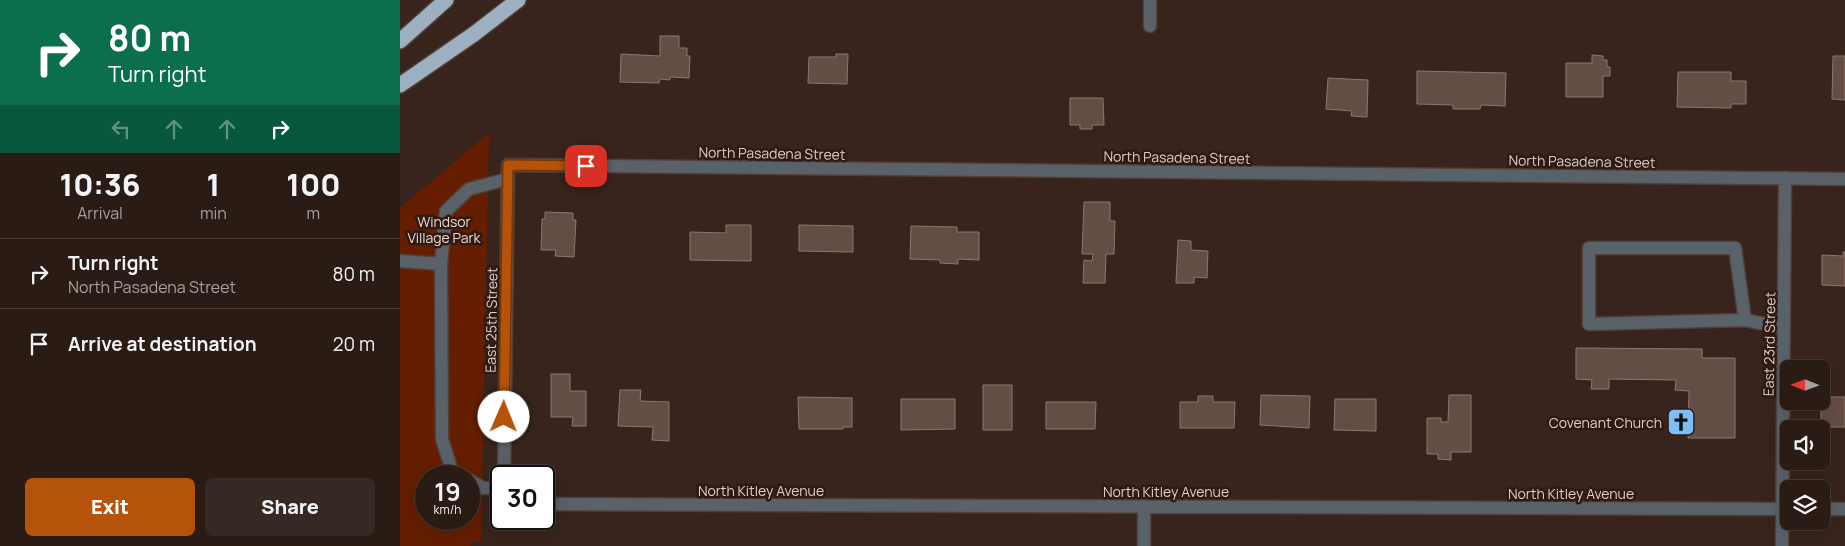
<!DOCTYPE html>
<style>
body{margin:0;font-family:Manrope,sans-serif;background:#362822;color:#f1f3f6;height:100vh;display:flex;flex-direction:column;font-size:19px;white-space:nowrap}
*{box-sizing:border-box;margin:0}
p{font-size:16px;color:#a5a1a0}
.icon{flex:none;width:28px;height:28px;fill:none;stroke:currentColor;stroke-width:2;stroke-linecap:round;stroke-linejoin:round}
.map{position:relative;flex:1;overflow:hidden}
.sheet{display:flex;flex-direction:column;background:#2a1b15;width:400px}
.sheet>*{flex:none}
.hud{background:#0b6e4f;color:#fff;overflow:hidden}
.needle{width:32px;rotate:271deg}
.tools{position:absolute;left:1380px;top:360px;display:grid;gap:10px}
.tools a{display:grid;place-items:center;width:50px;height:50px;border-radius:8px;background:#2a1b15;box-shadow:0 5px 20px #0002,0 0 0 1px #463934;font-size:25px}
.speed{position:absolute;left:15px;top:465px;display:flex;gap:10px;font-size:25px;font-weight:700;text-align:center}
.speed>*{display:grid;place-content:center;width:65px;height:65px;border-radius:50%;background:#2a1b15;box-shadow:0 5px 20px #0002,0 0 0 1px #463934;line-height:1}
.speed small{font-size:12px;font-weight:400}
.speed .limit{border:2px solid #111;border-radius:8px;background:#fff;color:#111}
.pin{position:absolute;display:grid;place-items:center;width:42px;height:42px;color:#fff;margin:-21px;border-radius:10px;box-shadow:0 2px 8px #0006}
.me{position:absolute;width:55px;margin:-28px;rotate:1deg;stroke-linejoin:round;filter:drop-shadow(0 0 4px #0008)}
.turn{display:flex;align-items:center;gap:18px;height:105px;padding:0 25px;font-size:22px}
.turn .icon{width:65px;height:65px;stroke-width:2.5}
.turn b{display:block;font-size:35px;line-height:42px}
.lanes{display:flex;align-items:center;height:48px;padding:0 25px;background:#0003;justify-content:center;gap:25px;direction:ltr}
.lanes .off{opacity:.35}
.eta{display:flex;justify-content:space-evenly;align-items:center;height:85px;text-align:center}
.eta b{font-size:30px;font-weight:800;line-height:35px}
.button{display:flex;gap:10px;margin-top:auto;padding:10px 25px}
.button a{flex:1;height:58px;border-radius:8px;background:#b45309;color:#fff;font-size:20px;font-weight:800;line-height:58px;text-align:center}
.button a+a{background:#362822;color:#f1f3f6}
ul{padding:0;list-style:none}
li{display:flex;align-items:center;gap:15px;height:70px;padding:0 25px;border-top:1px solid #463934}
li div{flex:1}
li b{display:block;font-size:19px}
li em{font-style:normal}
main{display:flex;flex:1;min-height:0}
.map>svg:first-child{display:block}
</style>
<main>
<section class="sheet">
<div class="hud">
<div class="turn"><svg class="icon" aria-label="right" viewBox="0 0 24 24"><path d="M7 20v-9h11M14 6l5 5-5 5"/></svg><div><b>80 m</b>Turn right</div></div>
<div class="lanes"><svg class="icon off" aria-label="left" viewBox="0 0 24 24"><path d="M17 20v-9H6M10 6l-5 5 5 5"/></svg><svg class="icon off" aria-label="ahead" viewBox="0 0 24 24"><path d="M12 20V5M6 11l6-6 6 6"/></svg><svg class="icon off" aria-label="ahead" viewBox="0 0 24 24"><path d="M12 20V5M6 11l6-6 6 6"/></svg><svg class="icon" aria-label="right" viewBox="0 0 24 24"><path d="M7 20v-9h11M14 6l5 5-5 5"/></svg></div>
</div>
<div class="eta">
<div><b>10:36</b><p>Arrival</p></div>
<div><b>1</b><p>min</p></div>
<div><b>100</b><p>m</p></div>
</div>
<ul>
<li><svg class="icon" aria-label="right" viewBox="0 0 24 24"><path d="M7 20v-9h11M14 6l5 5-5 5"/></svg><div><b>Turn right</b><p>North Pasadena Street</p></div><em>80 m</em></li>
<li><svg class="icon" aria-label="arrive" viewBox="0 0 24 24"><path d="M6 21V4h12l-3 4 3 4H6"/></svg><div><b>Arrive at destination</b></div><em>20 m</em></li>
</ul>
<div class="button"><a>Exit</a><a>Share</a></div>
</section>
<div class="map">
<svg width="1445" height="546" viewBox="0 0 1445 546">
<rect width="100%" height="100%" fill="#38241c"/>
<path fill="#651e00" fill-rule="evenodd" d="M89,133L81,541L71,542V546H0V208ZM26,476H69V519H26Z"/>
<path fill="#644d44" stroke="#8f766d" d="M260,36H279V48H287V56H290L289,78L270,77V80L260,79L259,83L220,82L221,54L260,56Z
M436,54H448L447,84L408,83L409,57H436Z
M1192,55L1203,56V60H1207V67H1210V76H1203V97H1166V63H1192Z
M1433,56H1445V100L1432,99Z
M1017,71L1106,73L1105,106L1081,105L1080,109H1053V105L1017,104Z
M1278,72H1331V81H1346V104H1331V108L1277,107Z
M928,78L968,80L967,117L951,116L952,111L926,109Z
M670,98H703L704,125H692V129H680V125H670Z
M684,202H710V221H715L714,254H706L705,283H683L684,260L692,261L693,254H682Z
M145,212L173,213V220H176L174,257L155,256L156,250H141L142,219H145Z
M326,225H351V261L290,260V232L326,233Z
M399,225L453,226V252L399,251Z
M511,226L557,227V232H579V260L558,259V264L540,263V260L510,259Z
M778,240L791,241V250L808,251L807,278L794,277V283H776Z
M1443,252H1445V286L1422,285V255L1443,256Z
M1176,348L1302,349V358H1335V438H1288L1289,391L1275,390L1276,380L1209,379V389H1191L1192,380L1176,379Z
M151,374H170V391H186V426H172L173,417H151Z
M583,385H612V430H583Z
M220,390H241L240,401L269,402V441L252,440L253,427L218,426Z
M861,395L910,396L909,428L860,425Z
M1049,395H1071V452H1051V460L1038,459V454H1027V418H1041V422H1048Z
M798,396H813V402H835L834,428H780V402H798Z
M398,397L452,398V427H443V429H399Z
M1421,397H1445V427H1421Z
M501,399H555V429L501,430Z
M935,399H976V431L934,430Z
M646,402H696L695,429H646Z"/>
<g fill="none" stroke-linecap="round" stroke-linejoin="round">
<g stroke="#523f38" stroke-width="15">
<path id="minor" d="M750,26V0
M0,261L41,264L46,211L69,189L108,179
M41,264L42,439L52,471L62,476
M1345,320L1189,324V248H1335L1345,320L1384,328
M104,476L108,165L1445,179
M69,480L83,488H101
M144,504L1389,509
M744,506V546
M1421,509H1445
M1382,546L1385,178"/>
</g>
<g stroke="#523f38" stroke-width="18">
<path id="highway" d="M0,41L46,0
M0,85L74,34L118,0"/>
</g>
<use href="#minor" stroke="#5a6269" stroke-width="12"/>
<use href="#highway" stroke="#9cb0c2" stroke-width="15"/>
</g>
<g fill="none" stroke-linecap="round" stroke-linejoin="round">
<g stroke="#753606" stroke-width="12">
<path id="route" d="M104,417L108,165L186,166"/>
</g>
<use href="#route" stroke="#b45309" stroke-width="9"/>
</g>
<defs>
<g id="church-square" transform="scale(1.4375)"><rect x="-9" y="-9" width="18" height="18" rx="4" fill="#7bbef8" stroke="#2e1a13"/><path d="M-1.2-6h2.4v3.5h3.3v2.4h-3.3V6h-2.4V-.1h-3.3v-2.4h3.3Z" fill="#111"/></g>
</defs>
<g fill-rule="evenodd">
<use href="#church-square" x="1281" y="422"/>
</g>
<g text-anchor="middle" dominant-baseline="central" stroke-width="5" stroke-linejoin="round" paint-order="stroke">
<g font-size="14" fill="#ddcfca" stroke="#2e1a13">
<text transform="translate(372 153) rotate(1)">North Pasadena Street</text>
<text transform="translate(777 157) rotate(1)">North Pasadena Street</text>
<text transform="translate(1182 161) rotate(1)">North Pasadena Street</text>
<text transform="translate(91 320) rotate(-89)">East 25th Street</text>
<text transform="translate(1369 344) rotate(-89)">East 23rd Street</text>
<text x="361" y="490">North Kitley Avenue</text>
<text x="766" y="491">North Kitley Avenue</text>
<text x="1171" y="493">North Kitley Avenue</text>
</g>
<g font-size="14" fill="#efd6cd" stroke="#2e1a13">
<text x="44" y="221">Windsor<tspan x="44" dy="16">Village Park</tspan></text>
</g>
<g font-size="14" fill="#ddcfca" stroke="#2e1a13" text-anchor="end">
<text x="1262" y="422">Covenant Church</text>
</g>
</g>
</svg>
<div class="tools">
<a><svg class="needle" viewBox="-14 -14 28 28"><path d="M0-13l5 13h-10z" fill="#e53935"/><path d="M0 13l5-13h-10z" fill="#a5a1a0"/></svg></a>
<a><svg class="icon" aria-label="sound" viewBox="0 0 24 24"><path d="M4 9h4l5-4v14l-5-4H4zM17 9q2 3 0 6"/></svg></a>
<a><svg class="icon" aria-label="layers" viewBox="0 0 24 24"><path d="M12 4l9 5-9 5-9-5zM3 14l9 5 9-5"/></svg></a>
</div>
<div class="speed"><div>19<small>km/h</small></div><div class="limit">30</div></div>
<div class="pin" style="left:186px;top:166px;background:#d93025"><svg class="icon" aria-label="arrive" viewBox="0 0 24 24"><path d="M6 21V4h12l-3 4 3 4H6"/></svg></div>
<svg class="me" style="left:104px;top:417px" viewBox="-20 -20 40 40"><circle r="19" fill="#fff"/><path d="M0-13L10 11 0 6-10 11z" fill="#b45309"/></svg>
</div>
</main>
